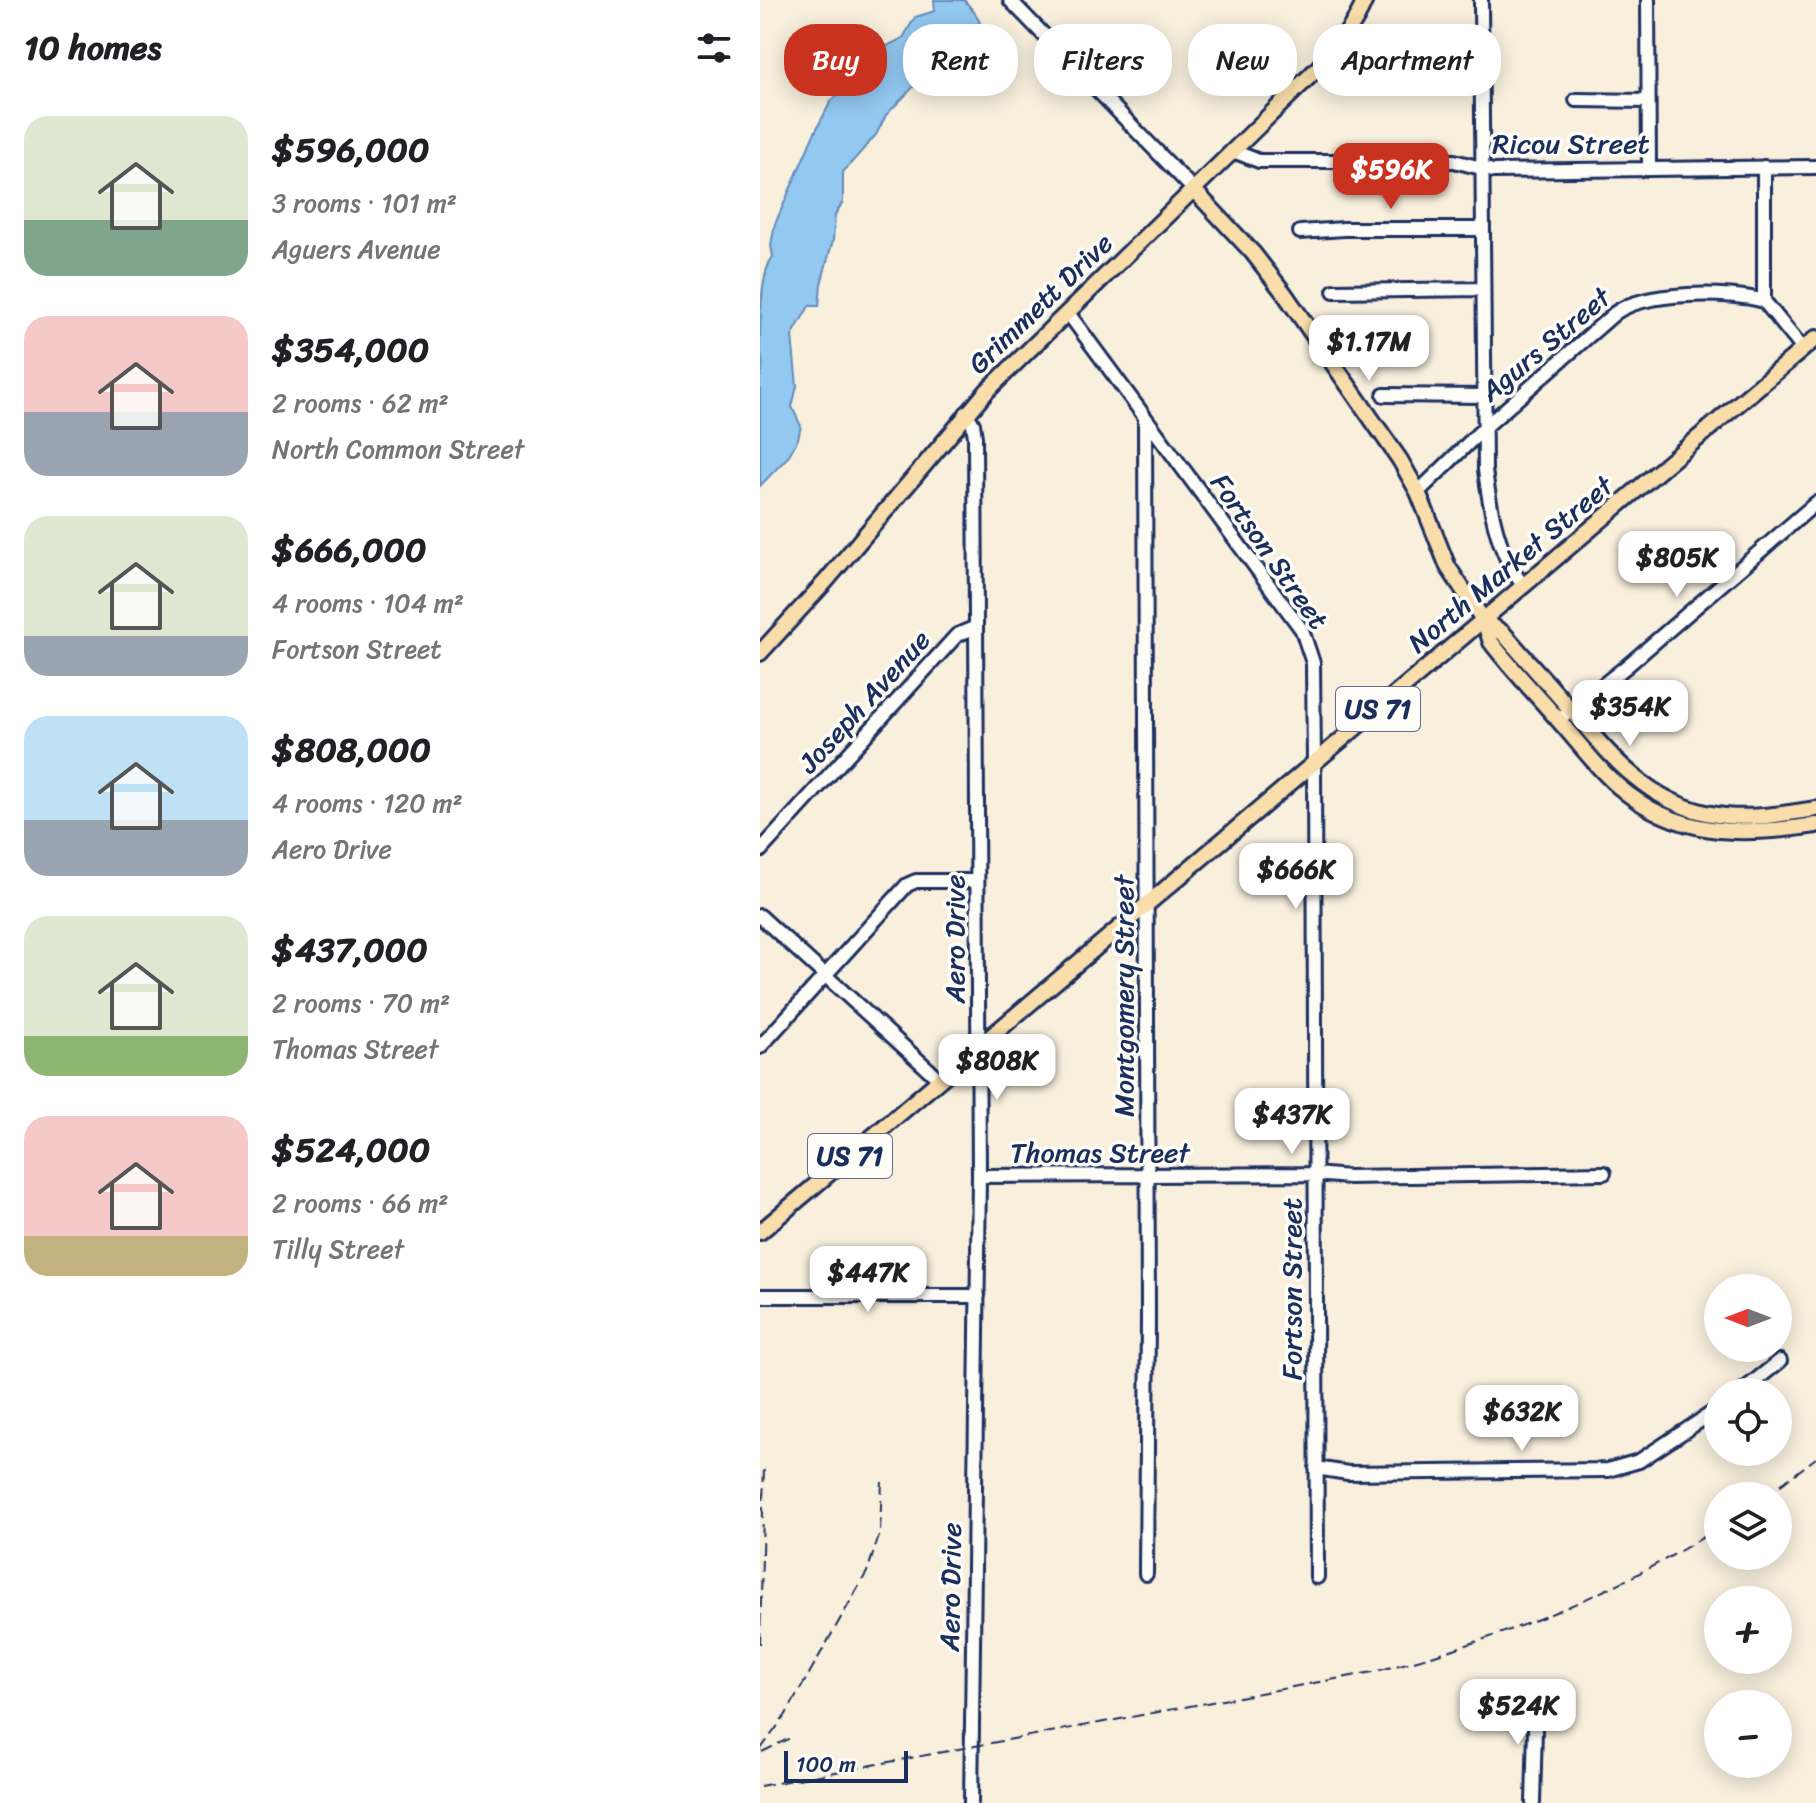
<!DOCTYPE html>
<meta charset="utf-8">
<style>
body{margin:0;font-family:Sriracha,sans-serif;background:#f6f6f6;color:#202124;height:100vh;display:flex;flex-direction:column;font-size:30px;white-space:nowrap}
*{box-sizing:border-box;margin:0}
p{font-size:26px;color:#757577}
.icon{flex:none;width:44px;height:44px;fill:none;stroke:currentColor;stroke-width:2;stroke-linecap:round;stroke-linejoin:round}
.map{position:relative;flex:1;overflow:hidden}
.drawer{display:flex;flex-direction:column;background:#fff;width:760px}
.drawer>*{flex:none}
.banner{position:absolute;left:24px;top:24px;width:760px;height:72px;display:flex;gap:16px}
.needle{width:52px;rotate:270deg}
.controls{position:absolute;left:944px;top:1274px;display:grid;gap:16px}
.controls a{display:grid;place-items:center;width:88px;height:88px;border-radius:50%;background:#fff;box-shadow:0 4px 20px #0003;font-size:40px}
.scale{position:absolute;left:24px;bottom:20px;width:124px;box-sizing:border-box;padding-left:8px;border:4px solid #1b2f5e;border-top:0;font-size:22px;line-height:28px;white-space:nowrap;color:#1b2f5e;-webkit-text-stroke:6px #fdfcf7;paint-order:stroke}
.price{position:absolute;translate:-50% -68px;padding:0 18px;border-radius:16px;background:#fff;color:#222;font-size:26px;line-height:52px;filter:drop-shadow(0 2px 4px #0008)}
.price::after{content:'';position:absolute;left:50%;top:48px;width:24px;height:18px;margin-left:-12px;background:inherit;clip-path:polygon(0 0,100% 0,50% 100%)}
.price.active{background:#c8321e;color:#fff}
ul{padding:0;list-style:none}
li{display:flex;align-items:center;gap:24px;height:200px;padding:0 24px}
li span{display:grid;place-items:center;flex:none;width:224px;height:160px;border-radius:24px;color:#555}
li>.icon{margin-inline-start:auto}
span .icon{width:96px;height:96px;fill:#fffc;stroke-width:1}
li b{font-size:34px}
h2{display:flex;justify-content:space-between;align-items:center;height:96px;padding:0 24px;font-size:34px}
.pill{padding:0 28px;border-radius:32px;background:#fff;box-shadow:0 4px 20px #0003;font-size:28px;line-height:72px}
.pill.active{background:#c8321e;color:#fff}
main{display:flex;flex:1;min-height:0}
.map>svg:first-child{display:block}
.water{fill:#93c8f1;stroke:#638bb6;stroke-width:2}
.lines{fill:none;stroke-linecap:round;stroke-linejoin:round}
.minor-casing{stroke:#1b2f5e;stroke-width:18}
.major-casing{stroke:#1b2f5e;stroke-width:20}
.minor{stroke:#fdfcf7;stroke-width:12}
.major{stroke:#f9ddab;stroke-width:14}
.rail{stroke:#1b2f5e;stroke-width:2;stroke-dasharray:12 6;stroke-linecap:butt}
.labels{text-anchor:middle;stroke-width:7;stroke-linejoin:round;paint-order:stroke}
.shield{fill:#fdfcf7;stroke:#5f6c8c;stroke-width:2}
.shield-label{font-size:26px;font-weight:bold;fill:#1b2f5e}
.street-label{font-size:28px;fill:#1b2f5e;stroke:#fdfcf7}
</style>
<main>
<section class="drawer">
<h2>10 homes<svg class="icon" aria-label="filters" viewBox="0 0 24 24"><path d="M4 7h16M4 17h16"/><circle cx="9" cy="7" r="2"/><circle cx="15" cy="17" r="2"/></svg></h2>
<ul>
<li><span style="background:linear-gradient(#dfe7d0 65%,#7fa58c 0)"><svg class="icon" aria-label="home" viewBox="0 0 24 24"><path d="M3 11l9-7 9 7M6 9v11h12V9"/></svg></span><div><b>$596,000</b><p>3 rooms · 101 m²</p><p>Aguers Avenue</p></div></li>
<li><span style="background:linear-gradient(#f6c9c9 60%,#9aa5b1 0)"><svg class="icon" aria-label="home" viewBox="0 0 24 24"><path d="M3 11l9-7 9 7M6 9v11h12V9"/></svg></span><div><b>$354,000</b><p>2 rooms · 62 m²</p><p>North Common Street</p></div></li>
<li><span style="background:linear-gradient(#dfe7d0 75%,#9aa5b1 0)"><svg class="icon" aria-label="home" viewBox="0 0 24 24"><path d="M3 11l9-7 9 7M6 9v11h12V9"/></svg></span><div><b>$666,000</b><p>4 rooms · 104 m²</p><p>Fortson Street</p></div></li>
<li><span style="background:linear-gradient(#bfe0f5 65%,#9aa5b1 0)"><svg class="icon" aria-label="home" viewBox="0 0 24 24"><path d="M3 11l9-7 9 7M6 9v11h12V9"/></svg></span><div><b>$808,000</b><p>4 rooms · 120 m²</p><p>Aero Drive</p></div></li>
<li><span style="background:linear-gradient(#dfe7d0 75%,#8fb573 0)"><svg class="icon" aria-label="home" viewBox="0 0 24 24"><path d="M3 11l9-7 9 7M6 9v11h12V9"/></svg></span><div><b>$437,000</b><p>2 rooms · 70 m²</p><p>Thomas Street</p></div></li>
<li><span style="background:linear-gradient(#f6c9c9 75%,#c2b280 0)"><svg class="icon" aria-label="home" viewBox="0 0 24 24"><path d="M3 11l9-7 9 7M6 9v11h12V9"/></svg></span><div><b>$524,000</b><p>2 rooms · 66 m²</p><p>Tilly Street</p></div></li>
</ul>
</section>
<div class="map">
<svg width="1056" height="1803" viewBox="0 0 1056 1803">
<rect width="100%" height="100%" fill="#f8efdd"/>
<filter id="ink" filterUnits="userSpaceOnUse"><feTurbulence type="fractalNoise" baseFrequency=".0125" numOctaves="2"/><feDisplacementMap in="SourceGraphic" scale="16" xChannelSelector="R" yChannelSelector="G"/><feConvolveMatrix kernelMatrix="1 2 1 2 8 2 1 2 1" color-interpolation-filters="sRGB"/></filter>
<g filter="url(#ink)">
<path class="water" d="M174,0H204C214,11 223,21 221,36C203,39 180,52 172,68L126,115L116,135L83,172V202L75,215L73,240L61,284L59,306H49L32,336L37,386L32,407L41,426L38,439L28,457L0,486V378C5,366 1,358 0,346C0,324 0,272 13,257L11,245L15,224L54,134L71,101L104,71L119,50L143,38L155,17L175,11Z"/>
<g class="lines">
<g class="minor-casing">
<path id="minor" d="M250,0L434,190
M721,0L725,470C730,509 738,556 764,586
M888,0L889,167
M816,100L888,101
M473,151L499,161H694L733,171L1056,167
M1004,167V301
M540,232L584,229H723
M574,291L723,289
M308,313L542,630L553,663L554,763L557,1577
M624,395L724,396
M206,413L213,424L215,437L219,1176L211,1803
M385,418L388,1317L386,1574
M658,492L724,428L855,313C885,291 969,291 1004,301L1043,349
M799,720L867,666L1056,503
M0,851L197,635L216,627
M0,916L180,1080
M0,1047L147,885L156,881H217
M219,1176L555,1174L589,1177L844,1173
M0,1296H218
M981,1392L1020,1361
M556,1468L588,1473L848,1470L879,1461L958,1409
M773,1803L776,1691"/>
</g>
<g class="major-casing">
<path id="major" d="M434,190L493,253L524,293L640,460L658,492L688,567L724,621L731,642C752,670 777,695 800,722C819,743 836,767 858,786C918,838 982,836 1056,825
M724,621L743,633C766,659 789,685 812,711C850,755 886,800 946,813C983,821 1019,815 1056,809
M0,653L66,581L227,391L558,68C577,47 594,27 605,0
M0,1232L1056,338"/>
</g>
<use href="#minor" class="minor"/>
<use href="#major" class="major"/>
<path class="rail" d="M1006,1496L1056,1458
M0,1644L4,1465
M0,1750L25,1716L107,1572L120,1533L122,1480
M2,1752L34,1736
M0,1786L613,1672C735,1641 851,1596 958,1528"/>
</g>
</g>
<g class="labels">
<g class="shield">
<rect x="576" y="687" width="84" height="44" rx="6"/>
<rect x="48" y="1134" width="84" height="44" rx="6"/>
</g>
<g class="shield-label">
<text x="618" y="718">US 71</text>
<text x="90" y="1165">US 71</text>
</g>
<g class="street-label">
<text x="811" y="153">Ricou Street</text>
<text transform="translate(280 303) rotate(-44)" y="10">Grimmett Drive</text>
<text transform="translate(785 344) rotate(-40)" y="10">Agurs Street</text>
<text transform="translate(510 551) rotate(55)" y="10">Fortson Street</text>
<text transform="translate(750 564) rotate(-40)" y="10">North Market Street</text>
<text transform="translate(104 701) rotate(-48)" y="10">Joseph Avenue</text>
<text transform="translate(194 939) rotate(-90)" y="10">Aero Drive</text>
<text transform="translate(363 996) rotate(-90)" y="10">Montgomery Street</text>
<text x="340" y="1162">Thomas Street</text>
<text transform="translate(531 1289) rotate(-90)" y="10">Fortson Street</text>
<text transform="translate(190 1587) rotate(-89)" y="10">Aero Drive</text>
</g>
</g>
</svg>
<div class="controls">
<a><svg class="needle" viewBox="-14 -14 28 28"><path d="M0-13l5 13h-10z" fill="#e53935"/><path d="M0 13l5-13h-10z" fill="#757577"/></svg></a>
<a><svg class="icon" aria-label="locate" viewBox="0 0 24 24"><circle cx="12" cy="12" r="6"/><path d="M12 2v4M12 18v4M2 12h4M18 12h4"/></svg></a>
<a><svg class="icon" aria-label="layers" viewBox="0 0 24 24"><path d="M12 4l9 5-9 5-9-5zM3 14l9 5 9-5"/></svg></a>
<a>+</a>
<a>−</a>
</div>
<div class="scale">100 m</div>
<b class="price active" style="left:631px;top:211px">$596K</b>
<b class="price" style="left:609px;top:383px">$1.17M</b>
<b class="price" style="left:917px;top:599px">$805K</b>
<b class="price" style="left:870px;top:748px">$354K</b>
<b class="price" style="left:536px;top:911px">$666K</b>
<b class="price" style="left:237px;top:1102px">$808K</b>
<b class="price" style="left:532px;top:1156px">$437K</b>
<b class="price" style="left:108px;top:1314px">$447K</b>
<b class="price" style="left:762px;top:1453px">$632K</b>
<b class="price" style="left:758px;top:1747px">$524K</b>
<div class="banner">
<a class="pill active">Buy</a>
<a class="pill">Rent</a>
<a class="pill">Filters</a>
<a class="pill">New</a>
<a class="pill">Apartment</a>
</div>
</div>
</main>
